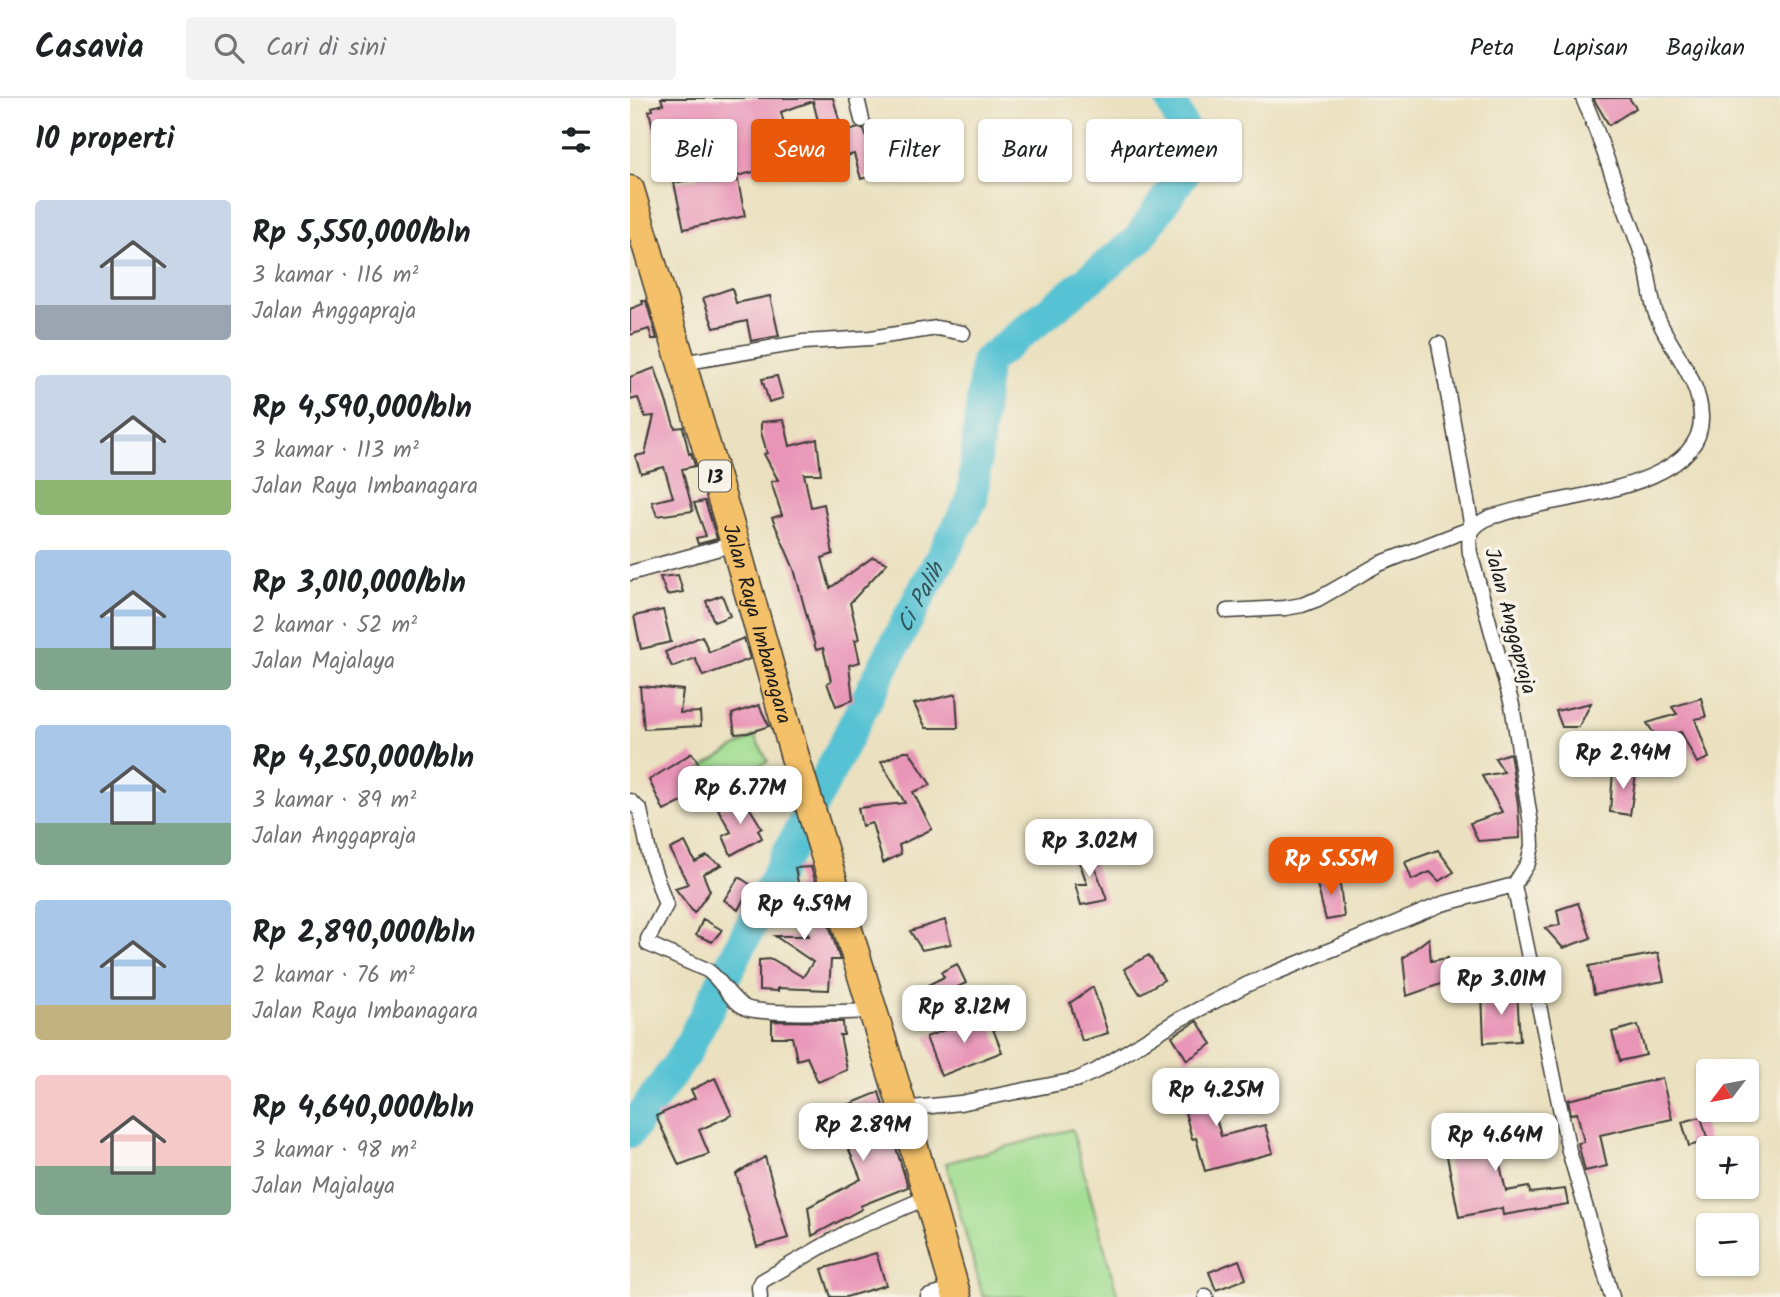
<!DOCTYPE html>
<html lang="id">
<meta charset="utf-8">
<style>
body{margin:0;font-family:Kalam,sans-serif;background:#f2f2f2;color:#202124;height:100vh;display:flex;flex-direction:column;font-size:26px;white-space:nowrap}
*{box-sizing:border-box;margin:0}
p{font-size:23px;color:#757577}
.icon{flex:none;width:38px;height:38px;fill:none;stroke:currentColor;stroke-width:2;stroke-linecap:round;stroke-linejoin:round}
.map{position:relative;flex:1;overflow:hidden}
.drawer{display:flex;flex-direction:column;background:#fff;width:630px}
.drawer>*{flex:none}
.top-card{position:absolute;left:21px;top:21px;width:665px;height:63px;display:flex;gap:14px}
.needle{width:46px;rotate:238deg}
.tools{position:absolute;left:1066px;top:961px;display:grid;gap:14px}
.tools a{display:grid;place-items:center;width:63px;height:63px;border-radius:7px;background:#fff;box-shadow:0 2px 5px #0004;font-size:35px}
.price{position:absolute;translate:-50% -60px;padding:0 16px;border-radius:14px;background:#fff;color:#222;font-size:23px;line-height:46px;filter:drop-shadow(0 2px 4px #0008)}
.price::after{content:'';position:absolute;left:50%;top:42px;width:21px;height:16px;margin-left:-10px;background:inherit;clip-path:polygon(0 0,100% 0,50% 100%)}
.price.current{background:#ea580c;color:#fff}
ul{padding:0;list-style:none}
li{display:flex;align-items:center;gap:21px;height:175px;padding:0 35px}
li span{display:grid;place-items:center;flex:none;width:196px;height:140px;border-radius:7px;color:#555}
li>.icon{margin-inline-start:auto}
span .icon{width:84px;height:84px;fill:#fffc;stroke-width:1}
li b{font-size:30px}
h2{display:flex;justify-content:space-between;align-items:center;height:84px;padding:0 35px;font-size:30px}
.tag{padding:0 24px;border-radius:7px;background:#fff;box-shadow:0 2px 5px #0004;font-size:24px;line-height:63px}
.tag.current{background:#ea580c;color:#fff}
header{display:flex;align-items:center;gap:42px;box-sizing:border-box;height:98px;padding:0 35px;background:#fff;border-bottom:2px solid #e0e0e0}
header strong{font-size:33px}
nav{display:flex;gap:38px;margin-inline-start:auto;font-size:24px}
.search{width:490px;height:63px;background:#f2f2f2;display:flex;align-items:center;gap:18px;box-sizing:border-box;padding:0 24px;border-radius:7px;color:#757577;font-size:26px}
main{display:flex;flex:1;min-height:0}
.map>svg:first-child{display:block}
.green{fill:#a1dd91;stroke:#5e7c56;stroke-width:2}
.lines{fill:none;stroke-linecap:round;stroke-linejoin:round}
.river{stroke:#57c2d3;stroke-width:32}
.building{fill:#e995b7}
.street-casing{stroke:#3b3a35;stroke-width:17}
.highway-casing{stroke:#3b3a35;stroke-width:31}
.street{stroke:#fff;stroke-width:14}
.highway{stroke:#f4c16a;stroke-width:28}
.labels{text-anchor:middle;stroke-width:7;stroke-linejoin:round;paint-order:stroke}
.shield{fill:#f7f3e8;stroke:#5e5c59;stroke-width:2}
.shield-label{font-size:19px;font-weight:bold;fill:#1c1c1c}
.street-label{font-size:21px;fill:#1c1c1c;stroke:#f7f3e8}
.water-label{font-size:23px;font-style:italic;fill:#31565c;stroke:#f7f3e8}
</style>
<header>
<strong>Casavia</strong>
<div class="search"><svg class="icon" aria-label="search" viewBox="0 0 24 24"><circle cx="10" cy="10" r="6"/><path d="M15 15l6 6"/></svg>Cari di sini</div>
<nav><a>Peta</a><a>Lapisan</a><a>Bagikan</a></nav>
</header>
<main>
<section class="drawer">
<h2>10 properti<svg class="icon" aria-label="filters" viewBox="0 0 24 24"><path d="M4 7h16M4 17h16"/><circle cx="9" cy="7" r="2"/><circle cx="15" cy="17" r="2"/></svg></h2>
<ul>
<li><span style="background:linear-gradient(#c9d6e8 75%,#9aa5b1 0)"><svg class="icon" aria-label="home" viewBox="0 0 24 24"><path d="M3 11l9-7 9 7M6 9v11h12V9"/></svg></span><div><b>Rp 5,550,000/bln</b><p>3 kamar · 116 m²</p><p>Jalan Anggapraja</p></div></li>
<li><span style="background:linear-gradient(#c9d6e8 75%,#8fb573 0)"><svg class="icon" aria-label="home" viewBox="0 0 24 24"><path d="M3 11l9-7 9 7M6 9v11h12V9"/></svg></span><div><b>Rp 4,590,000/bln</b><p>3 kamar · 113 m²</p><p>Jalan Raya Imbanagara</p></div></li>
<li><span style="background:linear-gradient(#a9c7e8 70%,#7fa58c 0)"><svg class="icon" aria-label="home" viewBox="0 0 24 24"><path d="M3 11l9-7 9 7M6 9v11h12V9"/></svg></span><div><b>Rp 3,010,000/bln</b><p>2 kamar · 52 m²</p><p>Jalan Majalaya</p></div></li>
<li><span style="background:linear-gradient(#a9c7e8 70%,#7fa58c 0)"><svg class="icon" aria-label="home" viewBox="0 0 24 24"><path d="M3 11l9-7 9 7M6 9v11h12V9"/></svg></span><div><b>Rp 4,250,000/bln</b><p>3 kamar · 89 m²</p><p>Jalan Anggapraja</p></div></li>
<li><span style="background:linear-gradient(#a9c7e8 75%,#c2b280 0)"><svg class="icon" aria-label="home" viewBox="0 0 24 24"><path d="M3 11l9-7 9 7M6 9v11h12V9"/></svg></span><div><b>Rp 2,890,000/bln</b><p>2 kamar · 76 m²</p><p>Jalan Raya Imbanagara</p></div></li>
<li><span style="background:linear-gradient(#f6c9c9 65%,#7fa58c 0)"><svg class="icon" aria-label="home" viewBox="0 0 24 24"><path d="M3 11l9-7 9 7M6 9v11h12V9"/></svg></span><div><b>Rp 4,640,000/bln</b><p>3 kamar · 98 m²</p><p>Jalan Majalaya</p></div></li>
</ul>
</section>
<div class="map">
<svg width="1150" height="1199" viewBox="0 0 1150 1199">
<rect width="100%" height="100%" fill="#f7f3e8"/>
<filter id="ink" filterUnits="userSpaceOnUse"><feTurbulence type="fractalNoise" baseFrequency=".0143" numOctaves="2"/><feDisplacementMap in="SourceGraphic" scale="14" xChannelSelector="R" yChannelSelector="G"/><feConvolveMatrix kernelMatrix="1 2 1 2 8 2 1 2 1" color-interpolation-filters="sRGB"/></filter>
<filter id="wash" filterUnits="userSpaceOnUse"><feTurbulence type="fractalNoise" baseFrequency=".00686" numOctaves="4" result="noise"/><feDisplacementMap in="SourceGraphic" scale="28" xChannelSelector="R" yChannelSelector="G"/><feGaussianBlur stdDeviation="1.57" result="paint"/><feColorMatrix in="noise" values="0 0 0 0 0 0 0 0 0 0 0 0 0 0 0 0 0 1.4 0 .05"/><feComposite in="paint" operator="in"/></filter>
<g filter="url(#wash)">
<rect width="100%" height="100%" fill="#ebe1c0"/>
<path class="green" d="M124,638L138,663L85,691L72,669Z
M442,1031L488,1199H353L316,1065Z"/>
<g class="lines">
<path class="river" id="s1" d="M0,1034L55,956L282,513L342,402L356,264L508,142L565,58L540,0"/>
</g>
<g id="blocks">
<path class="building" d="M31,0H203L213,35L228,30L234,31L247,76L231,81L224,56L198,63L183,3L151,14L164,64L107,78L115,118L54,131L44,85L68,80L59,48L29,55L19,13L23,12L22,9L33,6Z
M963,0H999L1006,10L979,27Z
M102,190L106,205L140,198L149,238L121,243L117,223L84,230L73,200Z
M12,203H16L27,241H22L19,231L0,237V211L13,206Z
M25,270L45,330L53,329L59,356L61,355L65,368L52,371L63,413L27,418L22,404L43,399L34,369L11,375L5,358L15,356L24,318L15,319L8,300L0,302V279Z
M147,278L153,300L139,304L132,281Z
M154,322L160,348L187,341L191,376H174L181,409L194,406L203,456L192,460L200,490L243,459L257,465L220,505L229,541L225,542L230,564L219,567L223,602L206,608L197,585L201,583L193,550L186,552L164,471L142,420L152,417L141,384L148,382L134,356L137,355L131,334V324Z
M75,403L87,441L68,446L66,440L76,438L64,405Z
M48,477L53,494L37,497L30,479Z
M92,497L100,518L84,524L76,503Z
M33,512L41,544L11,551L4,518Z
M72,538L79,554L114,540L120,561L73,578L65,560L42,569L35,554Z
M10,588L53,592L50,615L70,614L71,628L14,631Z
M326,596L328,630H296L284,606Z
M1071,600L1076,619L1065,621L1079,660L1067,665L1051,634L1027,640L1017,625L1047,616L1042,609Z
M961,605L949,629H932L926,613Z
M129,607L139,628L118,635L105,636L102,616Z
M274,653H279L301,687L283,694L302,731L269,747L271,756L253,765L242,725L232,728L228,710L275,705L251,664Z
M62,655L85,692L69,701L66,697L34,713L19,682Z
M880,655L888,706L890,740L848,743L840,725L872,714L852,678L874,674L865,660Z
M1007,669L1000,717L980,714L983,673Z
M114,701L132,730L128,732L132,740L101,757L93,738L101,734L88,711Z
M55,744L65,764L77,758L92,767L73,776L80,793L64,815L45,790L58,786L40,751Z
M444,748L458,750L477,802L451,807L445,786H457Z
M808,752L824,774L809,783L800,774L782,782L775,764Z
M181,769L210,862H201L199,892L148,890V893L129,892V862L142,861L173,879L183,864L145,838H179L157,790L169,789L165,770Z
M709,778L714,819L696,822L686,782Z
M109,779L121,787L108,812L94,802Z
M948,805L961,840L933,850L915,830L930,827L927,812Z
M73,821L92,832L82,844L66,837Z
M315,822L321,846L292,852L280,833Z
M799,840L801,863L818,860L819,883L777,898L773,860Z
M1028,855L1034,883L964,896L959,868Z
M519,857L534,882L510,896L494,871Z
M327,866L336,885L293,906L286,893L314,879L311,874Z
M463,889L478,935L452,943L440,905Z
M887,893L890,943L854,945L852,895Z
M357,916L372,954L311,978L296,939Z
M142,923L213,924L214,937H210L217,972L188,984L177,959L167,962L162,939H142Z
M567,923L582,946L557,962L542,938Z
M1008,927L1016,957L990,963L982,934Z
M568,972L577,1006L582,1005L591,1038L635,1027L643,1055L575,1073L566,1040L562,1041L553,1006L548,1008L540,979Z
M85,980L102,1017L69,1032L79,1056L49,1067L26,1018L65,1000L61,992Z
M1032,980L1042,1021L970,1037L977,1068L955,1073L948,1045L954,1044L947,1015L941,1016L938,1002Z
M249,994L278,1089L230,1108L232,1111L182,1138L178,1109L231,1081L203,1013Z
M1071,1019L1078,1043L1059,1048L1052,1024Z
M905,1024L911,1049L868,1058L876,1093L899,1089L900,1095L935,1091L938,1106L873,1117L872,1110L829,1119L816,1053L834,1049L832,1038Z
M135,1059L158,1140L127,1149L106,1076Z
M246,1155L256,1187L216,1199H201L192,1171Z
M609,1162L616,1181L586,1192L579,1174Z"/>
</g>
</g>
<g filter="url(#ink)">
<use href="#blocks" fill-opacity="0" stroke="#3b3a35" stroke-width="2"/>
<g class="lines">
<g class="street-casing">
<path id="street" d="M227,0L232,22
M52,265L174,244L241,240L307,230L333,235
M0,475L104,446
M597,513L655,510L672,507L688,501L749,466L842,430L809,246
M0,703L10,712L21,764L36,807L18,841V846L77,872C92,882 99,902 116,910C132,917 221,914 243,913
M884,787L939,1053L982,1199
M273,1011L330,1005L446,982L466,973L548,922L618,886L812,806L884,787L898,765L902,748L901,726L882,607L840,455C837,435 842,428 860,419C877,415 894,409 912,406C958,396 1074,383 1071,318C1070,280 1039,250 1026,216C1020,200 1020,181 1015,165C1007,141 998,118 989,95C977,63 967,31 953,0
M576,1198V1199
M130,1199L129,1189L132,1183L217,1134L298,1099
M298,1199L325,1191"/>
</g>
<g class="highway-casing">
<g id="highway">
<path id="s2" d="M0,92L101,431L167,666L273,1011L327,1199"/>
</g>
</g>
<use href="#street" class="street"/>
<use href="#highway" class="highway"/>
</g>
</g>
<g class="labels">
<rect class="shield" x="69" y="362.5" width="32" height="31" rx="5"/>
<g class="shield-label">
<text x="85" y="385">13</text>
</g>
<g class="street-label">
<text transform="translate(881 523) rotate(75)" y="7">Jalan Anggapraja</text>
<text dy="7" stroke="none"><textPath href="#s2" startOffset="452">Jalan Raya Imbanagara</textPath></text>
</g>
<g class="water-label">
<text dy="8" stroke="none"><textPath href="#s1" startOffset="609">Ci Palih</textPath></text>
</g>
</g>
</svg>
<div class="tools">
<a><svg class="needle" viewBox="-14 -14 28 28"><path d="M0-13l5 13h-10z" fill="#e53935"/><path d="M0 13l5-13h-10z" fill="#757577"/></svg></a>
<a>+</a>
<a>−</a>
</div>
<b class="price" style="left:993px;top:693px">Rp 2.94M</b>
<b class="price" style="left:110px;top:728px">Rp 6.77M</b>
<b class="price" style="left:459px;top:781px">Rp 3.02M</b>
<b class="price current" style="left:701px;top:799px">Rp 5.55M</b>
<b class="price" style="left:174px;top:844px">Rp 4.59M</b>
<b class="price" style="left:871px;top:919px">Rp 3.01M</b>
<b class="price" style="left:334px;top:947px">Rp 8.12M</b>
<b class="price" style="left:586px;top:1030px">Rp 4.25M</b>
<b class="price" style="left:233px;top:1065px">Rp 2.89M</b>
<b class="price" style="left:865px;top:1075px">Rp 4.64M</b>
<div class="top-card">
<a class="tag">Beli</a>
<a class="tag current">Sewa</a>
<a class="tag">Filter</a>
<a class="tag">Baru</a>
<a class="tag">Apartemen</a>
</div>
</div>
</main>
